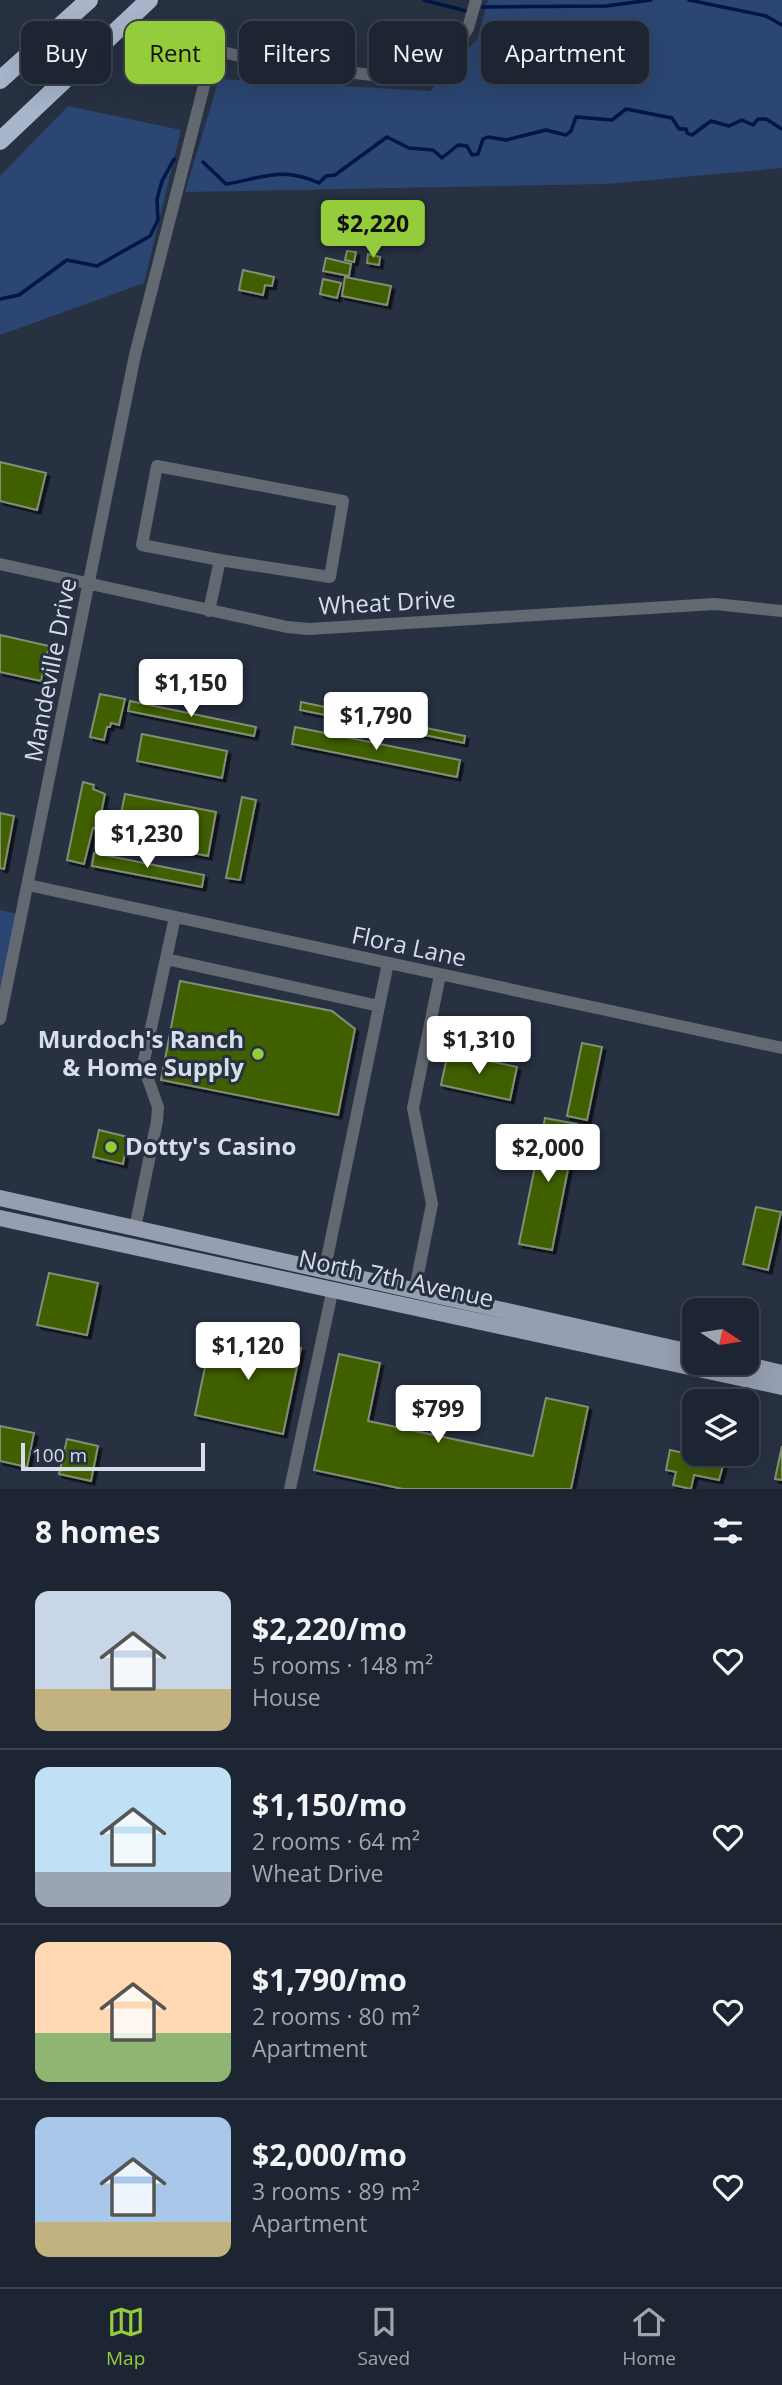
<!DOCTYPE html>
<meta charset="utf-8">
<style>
body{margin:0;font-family:"Open Sans",sans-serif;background:#2a313e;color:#f1f3f6;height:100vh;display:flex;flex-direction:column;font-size:26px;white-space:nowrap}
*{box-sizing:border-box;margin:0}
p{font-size:23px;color:#a0a5ac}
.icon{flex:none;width:38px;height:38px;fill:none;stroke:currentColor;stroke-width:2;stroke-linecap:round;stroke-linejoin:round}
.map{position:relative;height:1489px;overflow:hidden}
.panel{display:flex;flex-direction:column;background:#1d2532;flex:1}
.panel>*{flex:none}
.guide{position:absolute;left:21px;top:21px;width:740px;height:63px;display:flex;gap:14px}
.needle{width:46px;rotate:102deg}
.buttons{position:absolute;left:682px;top:1298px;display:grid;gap:14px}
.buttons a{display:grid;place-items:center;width:77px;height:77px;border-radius:14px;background:#1d2532;box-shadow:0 7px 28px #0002,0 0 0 2px #3b424d;font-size:35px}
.scale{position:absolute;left:21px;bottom:18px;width:184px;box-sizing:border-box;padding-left:7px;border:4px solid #d8dee9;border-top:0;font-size:19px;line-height:24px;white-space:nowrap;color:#d8dee9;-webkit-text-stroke:5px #273142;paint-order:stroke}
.price{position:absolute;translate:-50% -60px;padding:0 16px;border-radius:7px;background:#fff;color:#222;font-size:23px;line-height:46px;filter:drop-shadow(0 2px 4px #0008)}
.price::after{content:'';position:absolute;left:50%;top:42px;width:21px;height:16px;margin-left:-10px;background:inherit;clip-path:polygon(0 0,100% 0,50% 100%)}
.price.current{background:#95cc3b;color:#111}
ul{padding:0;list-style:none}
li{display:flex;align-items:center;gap:21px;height:175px;padding:0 35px}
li+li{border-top:2px solid #3b424d}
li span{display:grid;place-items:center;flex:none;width:196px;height:140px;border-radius:14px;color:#555}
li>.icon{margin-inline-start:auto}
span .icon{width:84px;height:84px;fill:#fffc;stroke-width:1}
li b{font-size:30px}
h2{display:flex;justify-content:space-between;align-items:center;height:84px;padding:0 35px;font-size:30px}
.tag{padding:0 24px;border-radius:14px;background:#1d2532;box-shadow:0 7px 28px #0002,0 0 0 2px #3b424d;font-size:24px;line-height:63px}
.tag.current{background:#95cc3b;color:#111}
.tab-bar{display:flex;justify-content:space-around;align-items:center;height:98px;border-top:2px solid #3b424d;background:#1d2532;font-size:19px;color:#a0a5ac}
.tab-bar a{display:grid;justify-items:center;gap:4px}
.tab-bar .current{color:#95cc3b}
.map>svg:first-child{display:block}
.green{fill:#2b4672}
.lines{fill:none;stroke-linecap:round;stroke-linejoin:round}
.stream{stroke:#001646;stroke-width:3.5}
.building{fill:#406000;stroke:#838d78;stroke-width:2;filter:url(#shadow)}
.minor{stroke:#636971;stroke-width:12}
.major{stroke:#959fb1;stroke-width:16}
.highway{stroke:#a8b5ca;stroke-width:18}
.poi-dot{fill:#95cc3b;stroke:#273142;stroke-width:2.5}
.labels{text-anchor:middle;stroke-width:6;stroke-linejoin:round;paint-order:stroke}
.street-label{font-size:24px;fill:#d8dee9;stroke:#273142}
.poi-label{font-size:24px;font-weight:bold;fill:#d8dee9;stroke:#273142;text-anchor:end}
</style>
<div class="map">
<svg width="782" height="1489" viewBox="0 0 782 1489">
<defs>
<filter id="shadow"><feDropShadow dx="3.5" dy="3.5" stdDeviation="0" flood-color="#0009"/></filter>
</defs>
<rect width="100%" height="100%" fill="#273142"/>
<path class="green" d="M488,0H782V168L606,184L185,192L219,79L430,91L478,38Z
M68,106L181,130L144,283L0,335V176Z
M0,910L22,915L0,1020Z"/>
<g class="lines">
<path class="stream" d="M424,0L466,11
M689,0L766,16L782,25
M483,7L606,6L651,0
M203,162L226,184C264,178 281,166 319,183L326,176L335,175L387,137L409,148L433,150L442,158L458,145L467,146L472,155L478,154L483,139L488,137L506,140L546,130L566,135L571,131L576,117L612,120L626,109L672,118L679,129H686L687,133L692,135L711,121L729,126L742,120L753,125L758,119H766L782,129
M0,299L19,295L67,260L97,266L150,236L158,220L157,199L162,181L174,159"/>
</g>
<path class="building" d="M374,209L406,216L403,232L395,230L393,240L368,234Z
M347,251L356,252L354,262L345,260Z
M368,254L380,257L379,265L367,263Z
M326,258L351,264L349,276L323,271Z
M243,270L274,277L272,286L265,285L263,295L239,290Z
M345,277L391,286L387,305L342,296Z
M323,279L341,283L337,298L320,294Z
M0,462L46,473L37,510L0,501Z
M0,635L49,646L41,681L0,672Z
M100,694L125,699L119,725L111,723L110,727H107L104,740L90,737Z
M130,701L256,727L254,736L128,711Z
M301,702L465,736L464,743L300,710Z
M295,727L460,760L457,777L292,744Z
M142,734L227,751L222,778L137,761Z
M83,782L94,785L93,789L105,794L98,829L93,828L84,864L67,860Z
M125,794L216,812L208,856L116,838Z
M242,797L256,800L240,880L226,878Z
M0,813L14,816L4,869L0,868Z
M94,853L204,875L202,887L92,866Z
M180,981L332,1011L355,1029L338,1115L161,1080Z
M582,1043L602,1047L587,1120L567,1116Z
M448,1052L517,1067L510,1100L441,1085Z
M545,1118L577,1124L552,1250L519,1244Z
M99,1130L128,1137L123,1164L93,1157Z
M756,1207L781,1212L768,1270L743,1264Z
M49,1273L98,1283L87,1335L37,1325Z
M213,1329L301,1348L283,1434L195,1415Z
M339,1354L380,1363L368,1421L533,1456L546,1398L588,1407L571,1489H403L314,1470Z
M0,1426L34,1433L27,1467L0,1461Z
M67,1439L98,1446L91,1481L59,1474Z
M782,1446V1480L775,1479Z
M670,1450L724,1462L719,1480L694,1475L691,1489L673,1485L676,1472L666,1470Z"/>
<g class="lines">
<path class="minor" d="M0,564L287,627L309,629L715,604L782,611
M209,611L220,560L142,545L157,466L343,501L330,577L220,560
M28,885L782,1048
M166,959L379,1006
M0,1019L135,355L208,70L215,56L223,52L267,63L399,78L425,73L449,58L468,28L476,0
M135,1228L157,1121L158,1107L143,1065L175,917
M325,1268L388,963
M415,1289L432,1204L413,1108L440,975
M290,1489L333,1288"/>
<path class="major" d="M0,1198L695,1353
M0,1218L782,1387
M740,1363L782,1373"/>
<path class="highway" d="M0,80L89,0
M0,141L149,0"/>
</g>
<g class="poi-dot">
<circle cx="258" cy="1054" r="7"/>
<circle cx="111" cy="1147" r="7"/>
</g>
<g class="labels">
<g class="street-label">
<text transform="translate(387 603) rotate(-3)" y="8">Wheat Drive</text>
<text transform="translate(51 670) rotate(-79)" y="8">Mandeville Drive</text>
<text transform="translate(409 947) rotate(12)" y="8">Flora Lane</text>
<text transform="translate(396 1279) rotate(12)" y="8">North 7th Avenue</text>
</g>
<g class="poi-label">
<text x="244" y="1048">Murdoch's Ranch<tspan x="244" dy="28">&amp; Home Supply</tspan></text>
<text x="125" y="1155" text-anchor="start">Dotty's Casino</text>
</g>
</g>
</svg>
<div class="buttons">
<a><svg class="needle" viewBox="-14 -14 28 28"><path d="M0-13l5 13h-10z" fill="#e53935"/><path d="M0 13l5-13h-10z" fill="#a0a5ac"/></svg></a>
<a><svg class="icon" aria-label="layers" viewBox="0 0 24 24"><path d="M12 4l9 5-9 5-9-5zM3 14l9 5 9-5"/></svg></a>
</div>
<div class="scale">100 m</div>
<b class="price current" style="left:373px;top:260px">$2,220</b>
<b class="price" style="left:191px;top:719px">$1,150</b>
<b class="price" style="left:376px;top:752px">$1,790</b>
<b class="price" style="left:147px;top:870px">$1,230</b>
<b class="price" style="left:479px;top:1076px">$1,310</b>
<b class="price" style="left:548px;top:1184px">$2,000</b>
<b class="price" style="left:248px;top:1382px">$1,120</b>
<b class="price" style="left:438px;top:1445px">$799</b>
<div class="guide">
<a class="tag">Buy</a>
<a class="tag current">Rent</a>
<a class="tag">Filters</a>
<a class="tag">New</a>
<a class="tag">Apartment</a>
</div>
</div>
<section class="panel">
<h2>8 homes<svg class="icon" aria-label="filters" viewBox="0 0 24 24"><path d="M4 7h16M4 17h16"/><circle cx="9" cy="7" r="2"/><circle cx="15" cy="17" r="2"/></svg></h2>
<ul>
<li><span style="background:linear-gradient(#c9d6e8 70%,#c2b280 0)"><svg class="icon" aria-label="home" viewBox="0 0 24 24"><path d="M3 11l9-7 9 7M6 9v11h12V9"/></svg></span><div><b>$2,220/mo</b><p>5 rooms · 148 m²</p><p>House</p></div><svg class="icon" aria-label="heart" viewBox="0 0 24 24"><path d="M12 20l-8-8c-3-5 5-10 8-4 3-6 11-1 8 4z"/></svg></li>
<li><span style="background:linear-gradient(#bfe0f5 75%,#9aa5b1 0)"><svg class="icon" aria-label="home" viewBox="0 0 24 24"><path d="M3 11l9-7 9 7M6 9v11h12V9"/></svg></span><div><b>$1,150/mo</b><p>2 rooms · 64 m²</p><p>Wheat Drive</p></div><svg class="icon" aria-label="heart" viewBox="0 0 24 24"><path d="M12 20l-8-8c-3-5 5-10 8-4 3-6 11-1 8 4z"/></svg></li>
<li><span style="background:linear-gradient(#ffd9b3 65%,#8fb573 0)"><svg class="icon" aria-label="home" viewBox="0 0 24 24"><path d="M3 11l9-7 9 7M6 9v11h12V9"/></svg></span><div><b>$1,790/mo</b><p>2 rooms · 80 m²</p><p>Apartment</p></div><svg class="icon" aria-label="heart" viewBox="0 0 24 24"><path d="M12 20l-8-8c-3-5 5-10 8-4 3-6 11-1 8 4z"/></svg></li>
<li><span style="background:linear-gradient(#a9c7e8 75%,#c2b280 0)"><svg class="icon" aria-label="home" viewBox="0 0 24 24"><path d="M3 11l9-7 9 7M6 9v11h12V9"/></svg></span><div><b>$2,000/mo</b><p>3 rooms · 89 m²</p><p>Apartment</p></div><svg class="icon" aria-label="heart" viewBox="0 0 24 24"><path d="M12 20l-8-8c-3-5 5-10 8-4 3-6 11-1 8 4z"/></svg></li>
</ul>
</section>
<nav class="tab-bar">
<a class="current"><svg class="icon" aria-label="map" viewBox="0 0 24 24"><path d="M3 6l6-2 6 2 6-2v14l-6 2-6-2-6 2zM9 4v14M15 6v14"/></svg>Map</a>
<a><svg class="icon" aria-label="saved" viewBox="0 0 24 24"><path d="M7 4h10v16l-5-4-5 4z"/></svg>Saved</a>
<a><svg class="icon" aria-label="home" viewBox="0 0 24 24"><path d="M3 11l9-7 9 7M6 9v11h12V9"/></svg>Home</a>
</nav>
